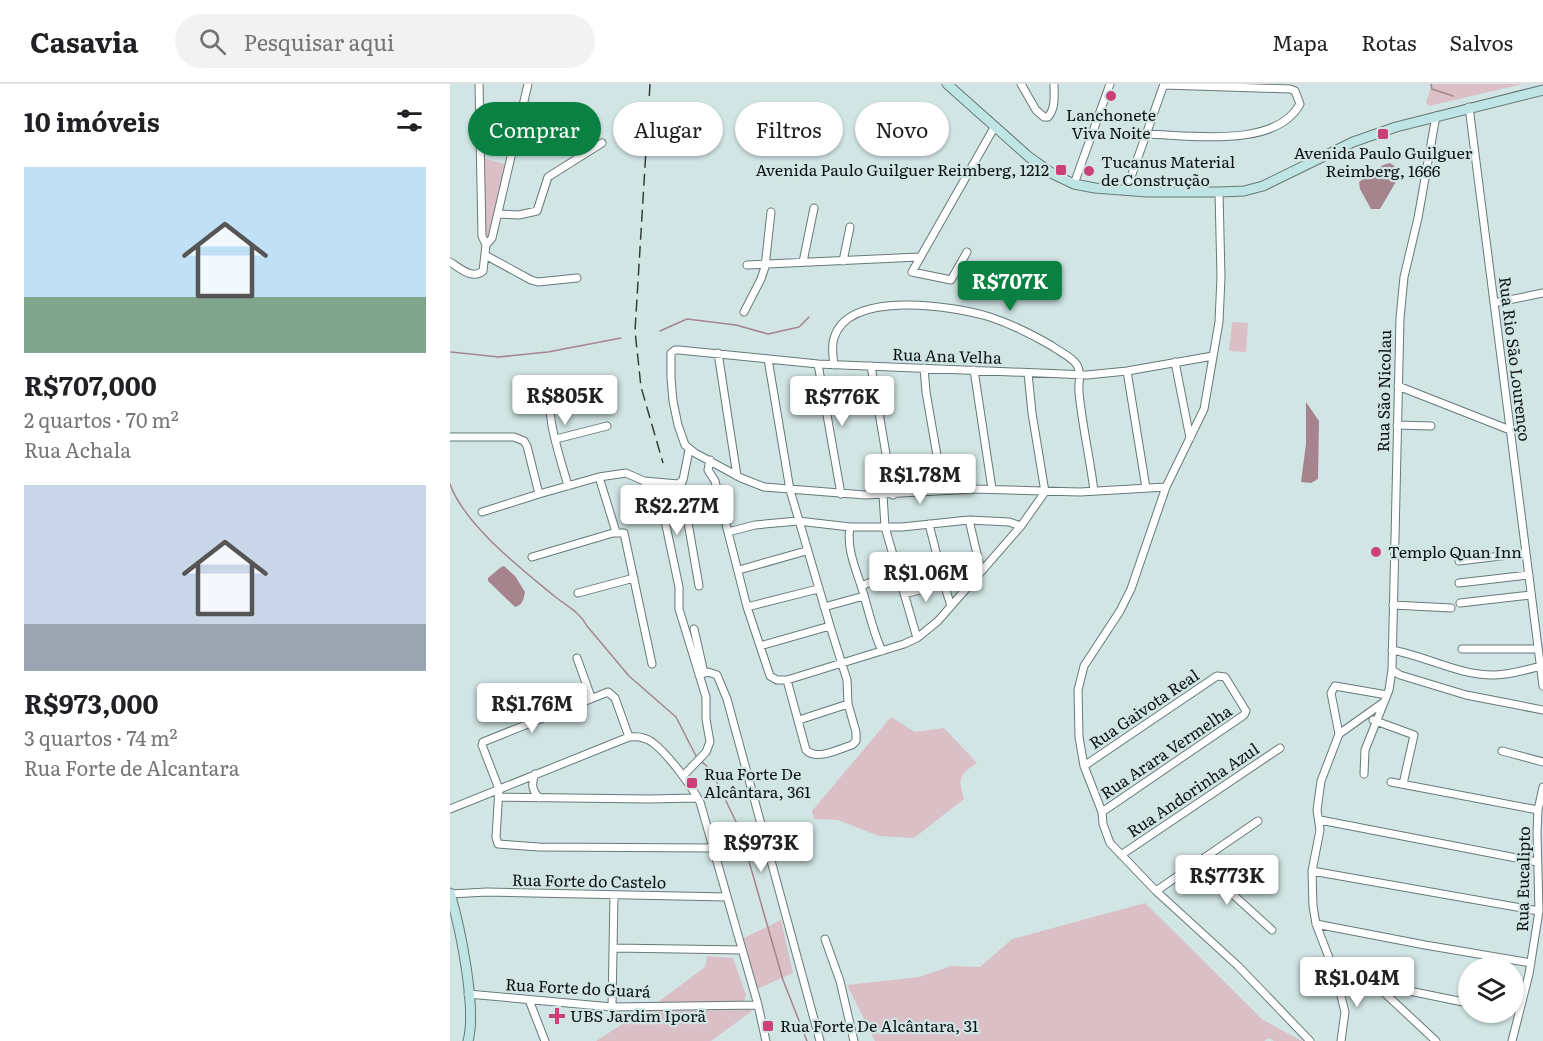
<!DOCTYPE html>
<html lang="pt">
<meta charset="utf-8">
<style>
body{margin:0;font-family:Literata,serif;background:#f2f2f2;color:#202124;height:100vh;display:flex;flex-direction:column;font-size:22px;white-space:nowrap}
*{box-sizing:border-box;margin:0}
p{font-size:20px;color:#757577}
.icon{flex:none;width:33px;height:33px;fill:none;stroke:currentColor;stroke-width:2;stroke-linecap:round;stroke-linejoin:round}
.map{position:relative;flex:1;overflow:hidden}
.side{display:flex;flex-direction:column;background:#fff;width:450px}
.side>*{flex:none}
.guide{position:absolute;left:18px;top:18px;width:570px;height:54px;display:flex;gap:12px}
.tools{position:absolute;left:1008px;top:873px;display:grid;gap:12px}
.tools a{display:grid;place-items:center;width:66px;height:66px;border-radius:50%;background:#fff;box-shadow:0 2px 4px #0004;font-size:30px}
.price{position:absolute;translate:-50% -51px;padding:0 14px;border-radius:6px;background:#fff;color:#222;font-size:20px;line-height:39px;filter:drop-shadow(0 2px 3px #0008)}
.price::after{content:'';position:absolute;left:50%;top:36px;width:18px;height:14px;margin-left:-9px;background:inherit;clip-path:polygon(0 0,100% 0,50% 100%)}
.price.selected{background:#0b8043;color:#fff}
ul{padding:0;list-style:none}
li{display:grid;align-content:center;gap:12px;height:318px;padding:0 24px}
li span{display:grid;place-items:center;height:186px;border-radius:0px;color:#555}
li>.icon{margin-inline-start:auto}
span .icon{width:108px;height:108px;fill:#fffc;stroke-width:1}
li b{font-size:26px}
h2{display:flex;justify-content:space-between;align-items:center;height:72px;padding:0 24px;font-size:26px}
.tag{padding:0 21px;border-radius:27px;background:#fff;box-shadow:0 2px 4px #0004;font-size:21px;line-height:54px}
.tag.selected{background:#0b8043;color:#fff}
header{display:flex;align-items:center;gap:36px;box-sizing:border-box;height:84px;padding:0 30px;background:#fff;border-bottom:2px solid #e0e0e0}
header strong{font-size:28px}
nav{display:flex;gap:33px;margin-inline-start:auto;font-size:21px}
.search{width:420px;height:54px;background:#f2f2f2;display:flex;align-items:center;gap:15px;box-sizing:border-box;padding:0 21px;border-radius:33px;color:#757577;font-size:22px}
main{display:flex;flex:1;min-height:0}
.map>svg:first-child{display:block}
.green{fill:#dbbfc6}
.water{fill:#a6848d}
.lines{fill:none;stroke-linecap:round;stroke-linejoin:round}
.stream{stroke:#a6848d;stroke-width:1.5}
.street-casing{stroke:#677978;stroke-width:9}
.secondary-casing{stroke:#677978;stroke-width:11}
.street{stroke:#fff;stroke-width:7}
.secondary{stroke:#bee5e4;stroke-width:9}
.rail{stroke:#353e3e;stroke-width:1.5;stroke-dasharray:12 6;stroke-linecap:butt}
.poi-dot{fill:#cb4076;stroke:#d1e5e4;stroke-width:2}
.labels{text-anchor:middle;stroke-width:4.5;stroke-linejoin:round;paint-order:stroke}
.poi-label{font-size:16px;fill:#0c1313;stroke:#d1e5e4;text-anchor:start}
.street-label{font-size:16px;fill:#0c1313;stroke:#d1e5e4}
</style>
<header>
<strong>Casavia</strong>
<div class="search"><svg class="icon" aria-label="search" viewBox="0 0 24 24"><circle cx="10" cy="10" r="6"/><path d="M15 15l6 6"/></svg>Pesquisar aqui</div>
<nav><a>Mapa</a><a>Rotas</a><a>Salvos</a></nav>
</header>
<main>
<section class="side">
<h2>10 imóveis<svg class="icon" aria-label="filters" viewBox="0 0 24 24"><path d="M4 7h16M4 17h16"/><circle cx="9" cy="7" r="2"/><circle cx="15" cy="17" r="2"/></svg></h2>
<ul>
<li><span style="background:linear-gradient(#bfe0f5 70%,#7fa58c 0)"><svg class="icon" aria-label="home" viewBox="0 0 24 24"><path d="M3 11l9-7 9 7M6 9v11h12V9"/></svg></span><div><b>R$707,000</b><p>2 quartos · 70 m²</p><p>Rua Achala</p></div></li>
<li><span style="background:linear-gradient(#c9d6e8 75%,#9aa5b1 0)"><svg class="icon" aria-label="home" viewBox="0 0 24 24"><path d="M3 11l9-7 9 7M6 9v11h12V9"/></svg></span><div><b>R$973,000</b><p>3 quartos · 74 m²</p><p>Rua Forte de Alcantara</p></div></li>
</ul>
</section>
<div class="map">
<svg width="1093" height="957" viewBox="0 0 1093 957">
<rect width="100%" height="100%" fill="#d1e5e4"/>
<path class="green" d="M982,0H1073L979,22L976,18Z
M33,74L55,80L39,152L36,154H35Z
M782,238L798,239L796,268L779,267Z
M441,633L465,648L494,644L527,679C509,691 508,694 514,715L464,754L429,752L388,736L364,735L362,727Z
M695,819L813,936L852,957H824L819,954L814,957H425L397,901L469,893L501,882L530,883L562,855Z
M331,836L343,889L307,905L292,855Z
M257,872L283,874L296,911L294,917L291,918H208L255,883Z
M300,926L302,927L261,957H146L174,939L192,937V927Z"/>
<path class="water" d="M940,79L950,86L947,96L930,125H921L910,105L909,98L933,81Z
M856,318L869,337L868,395L861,399L851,398L856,360Z
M54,482L65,492L75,508C74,514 73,521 65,523L38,497V494L51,483Z"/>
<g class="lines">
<path class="stream" d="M981,0L982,5L1003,12
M210,247L237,235L286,241L318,250L349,243L359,233
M1,268L49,273L98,268L171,254
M0,400C14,440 70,484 103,511C115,521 130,528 137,542L179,592L226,633L247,674
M251,677L261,686L290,746L333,896L357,957"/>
<g class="street-casing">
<path id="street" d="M29,0L32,152L36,161
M571,0L586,26L594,33H598C606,24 604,11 604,0
M1019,23L1093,602
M697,50C740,51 826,65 850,20L845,7L840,5L714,1
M624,100L660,0
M676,107L714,0
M769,108L771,193L769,238L754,325L716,403L681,505L670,527L634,582L628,606L629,653L634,682L652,728L653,740L660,759L706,807L788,882L860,957
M48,130L69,131L87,127L98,93L152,59
M517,168L501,196L462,188L545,42
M35,171L81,196L88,198L127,194
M393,177L400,143
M0,178C10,184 22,196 33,187L36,161L42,154L78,0
M353,178L364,124
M297,181L469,173
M1044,219L1093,209
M294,228L311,195L315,183L321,128
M268,269L287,392
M318,275L340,406L380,542
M725,278L740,354
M368,280L391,410
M384,281C383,272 381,263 384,254C399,205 504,222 540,233C561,240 583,251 602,262C610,268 622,273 627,281C632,290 628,298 629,308C632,341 640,374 644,407
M421,282L443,411
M474,284L476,308L493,406
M524,286L542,405
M677,287L696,404
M948,302L1060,346
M947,341L981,342
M0,353H64L74,357L77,362L89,410L149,393L176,389L194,397L228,400L233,396L239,366
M106,355L157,342
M260,376L258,386L265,397L297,523L310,562L380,542L397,596L398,620L406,648V657L402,661C389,665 367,677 356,666L337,596
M149,393L166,448
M194,397L205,425L214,432
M231,398L249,502
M211,399L216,423L214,432L229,503V525L256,613V635L260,658L256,668L233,692
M118,402C113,382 90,319 105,306L139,296
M716,403L630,408L523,405L415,411L314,403L291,394L245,369L235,361L228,341L223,317L221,294V269L225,266H229L368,280L637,291L677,287L763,272
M433,411L435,443L467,554
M32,428L89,410
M519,436L531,487
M479,440L494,500
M571,442L595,408L582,329L578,289
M400,443C396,466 407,487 413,508C419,528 423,548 432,567
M278,448L305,441L348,437L400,443H452L519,436L559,438L571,442L488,537L467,554L454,560L337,596H327L320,592L310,562
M82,473L163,449H174L202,580
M1009,477L1076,469
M289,486L356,467
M1009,499L1079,491
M411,502L447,488
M128,509L184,494
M454,510L494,500L501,522
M1010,519L1081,511
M943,521L1001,524
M297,523L368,505
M374,523L414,512
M244,545L254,589
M1012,565H1088
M942,566C976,572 1010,592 1045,591C1060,591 1076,586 1091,582
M127,574L141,613
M942,586L950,591L1016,611L1093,626
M249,591L258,588L267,591L277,615L370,957
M934,618L889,650L871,697L867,726L870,746L862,787L863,822L866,840L886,892L1018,919
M349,636L398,620
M923,636L964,651L953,700
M889,650L881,609L885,602L937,611
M179,653L165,614L158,608L33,658L32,661L49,705L46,753L48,760L89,763L263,764
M1052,667L1093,678
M634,682L767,592L775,593L796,627L794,631L652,728
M85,690C81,700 82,706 89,714
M914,690L915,666L939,606L942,586L950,234L954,193L968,134L986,32
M941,698L1088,726
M48,713L199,715L247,714
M0,725L179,653C187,652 195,653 202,658C218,670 240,700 250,718L308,921L316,957
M870,736L1087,778
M671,771L830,664
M745,780L778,806L822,846
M862,787L1089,827
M706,807L808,737
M0,810L37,808L277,813
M866,840L975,861L1081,879
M375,855L390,897L404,957
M164,864L292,866
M886,892L895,928L891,957
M927,902L986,957
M18,910L162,923L308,921
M79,916L95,957
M162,923L164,811
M1062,957L1079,890L1089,827L1087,748L1088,726L1093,703"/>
</g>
<g class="secondary-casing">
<path id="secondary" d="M497,0L579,73L603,90L624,100L645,104L697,108H769L794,107L813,102L903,58L946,43L1093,6
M0,809C10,843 27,924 18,957"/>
</g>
<use href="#street" class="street"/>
<use href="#secondary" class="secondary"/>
<path class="rail" d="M200,0L185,247L191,303L213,379"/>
</g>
<g class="poi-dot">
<circle cx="661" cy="12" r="6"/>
<rect x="927" y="44" width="12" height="12" rx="3"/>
<rect x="605" y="80" width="12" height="12" rx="3"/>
<circle cx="639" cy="87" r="6"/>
<circle cx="926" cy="468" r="6"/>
<rect x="236" y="693" width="12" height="12" rx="3"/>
<path d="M104 923h6v6h6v6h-6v6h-6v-6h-6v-6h6z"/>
<rect x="312" y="936" width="12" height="12" rx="3"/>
</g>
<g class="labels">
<g class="poi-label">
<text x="661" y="37" text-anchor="middle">Lanchonete<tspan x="661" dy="18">Viva Noite</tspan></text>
<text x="933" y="75" text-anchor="middle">Avenida Paulo Guilguer<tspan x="933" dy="18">Reimberg, 1666</tspan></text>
<text x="651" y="84">Tucanus Material<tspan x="651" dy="18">de Construção</tspan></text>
<text x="599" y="92" text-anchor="end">Avenida Paulo Guilguer Reimberg, 1212</text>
<text x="938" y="474">Templo Quan Inn</text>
<text x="254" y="696">Rua Forte De<tspan x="254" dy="18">Alcântara, 361</tspan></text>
<text x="120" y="938">UBS Jardim Iporã</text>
<text x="330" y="948">Rua Forte De Alcântara, 31</text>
</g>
<g class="street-label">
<text transform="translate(497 272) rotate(2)" y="6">Rua Ana Velha</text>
<text transform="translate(1065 275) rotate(83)" y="6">Rua Rio São Lourenço</text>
<text transform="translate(934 307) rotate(-89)" y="6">Rua São Nicolau</text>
<text transform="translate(694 625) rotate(-34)" y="6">Rua Gaivota Real</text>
<text transform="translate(716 668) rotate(-34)" y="6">Rua Arara Vermelha</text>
<text transform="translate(743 706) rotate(-34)" y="6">Rua Andorinha Azul</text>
<text transform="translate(1073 795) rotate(-89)" y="6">Rua Eucalipto</text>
<text transform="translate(139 797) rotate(1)" y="6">Rua Forte do Castelo</text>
<text transform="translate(128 904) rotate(3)" y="6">Rua Forte do Guará</text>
</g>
</g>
</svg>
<div class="tools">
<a><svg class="icon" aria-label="layers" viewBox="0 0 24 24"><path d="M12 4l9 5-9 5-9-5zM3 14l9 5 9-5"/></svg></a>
</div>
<b class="price selected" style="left:560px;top:228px">R$707K</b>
<b class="price" style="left:115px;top:342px">R$805K</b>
<b class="price" style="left:392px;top:343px">R$776K</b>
<b class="price" style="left:470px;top:421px">R$1.78M</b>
<b class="price" style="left:227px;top:452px">R$2.27M</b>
<b class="price" style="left:476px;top:519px">R$1.06M</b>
<b class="price" style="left:82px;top:650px">R$1.76M</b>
<b class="price" style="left:311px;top:789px">R$973K</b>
<b class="price" style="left:777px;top:822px">R$773K</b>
<b class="price" style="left:907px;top:924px">R$1.04M</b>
<div class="guide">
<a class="tag selected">Comprar</a>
<a class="tag">Alugar</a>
<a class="tag">Filtros</a>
<a class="tag">Novo</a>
</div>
</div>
</main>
